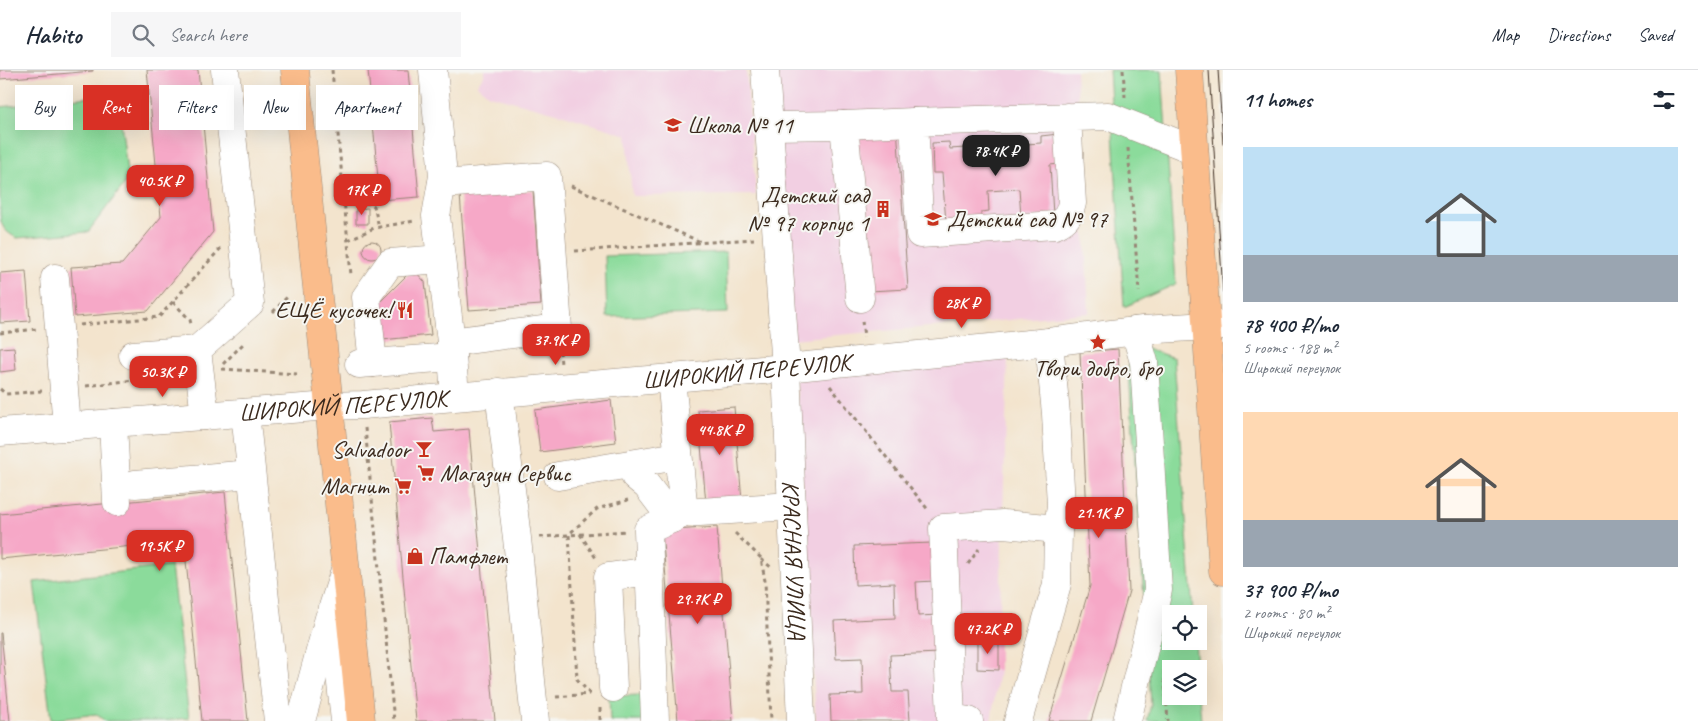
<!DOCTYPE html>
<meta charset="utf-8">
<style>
body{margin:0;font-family:Caveat,sans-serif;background:#f6f6f7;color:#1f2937;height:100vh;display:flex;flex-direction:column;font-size:19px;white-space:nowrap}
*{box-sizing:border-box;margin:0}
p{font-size:16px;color:#747a83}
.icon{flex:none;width:28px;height:28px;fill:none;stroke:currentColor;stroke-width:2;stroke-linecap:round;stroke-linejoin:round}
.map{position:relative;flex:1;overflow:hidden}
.drawer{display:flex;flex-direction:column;background:#fff;width:475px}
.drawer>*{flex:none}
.guide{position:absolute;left:15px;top:15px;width:475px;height:45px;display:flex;gap:10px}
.controls{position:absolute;left:1162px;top:535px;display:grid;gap:10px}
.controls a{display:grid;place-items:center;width:45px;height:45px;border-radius:0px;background:#fff;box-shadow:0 5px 20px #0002;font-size:25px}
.price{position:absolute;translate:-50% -42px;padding:0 11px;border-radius:10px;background:#d93025;color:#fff;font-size:16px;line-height:32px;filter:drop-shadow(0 1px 2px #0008)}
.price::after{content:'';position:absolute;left:50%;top:30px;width:15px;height:11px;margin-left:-8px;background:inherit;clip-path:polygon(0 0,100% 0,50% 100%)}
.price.active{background:#222;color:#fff}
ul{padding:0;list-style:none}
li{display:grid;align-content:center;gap:10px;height:265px;padding:0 20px}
li span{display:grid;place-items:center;height:155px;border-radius:0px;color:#555}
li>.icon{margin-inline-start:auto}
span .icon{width:90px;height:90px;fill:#fffc;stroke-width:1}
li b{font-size:21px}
h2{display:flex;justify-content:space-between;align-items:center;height:60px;padding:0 20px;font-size:21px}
.chip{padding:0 18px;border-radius:0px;background:#fff;box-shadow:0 5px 20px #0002;font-size:18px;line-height:45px}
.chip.active{background:#d93025;color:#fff}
header{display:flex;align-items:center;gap:30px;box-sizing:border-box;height:70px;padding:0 25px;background:#fff;border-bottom:1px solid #e0e1e3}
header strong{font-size:24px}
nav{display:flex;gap:28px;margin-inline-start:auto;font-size:18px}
.search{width:350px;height:45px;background:#f6f6f7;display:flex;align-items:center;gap:12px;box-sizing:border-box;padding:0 18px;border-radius:0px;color:#747a83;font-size:19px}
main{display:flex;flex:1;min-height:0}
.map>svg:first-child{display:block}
.built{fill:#f2cfe2}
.green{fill:#8bdb9b;stroke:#63825c}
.building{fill:#f6a8c7}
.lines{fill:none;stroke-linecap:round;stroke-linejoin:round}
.minor-casing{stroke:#978776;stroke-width:29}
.major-casing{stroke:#978776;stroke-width:29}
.path{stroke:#978776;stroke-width:3;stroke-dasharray:4 4;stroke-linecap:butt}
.minor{stroke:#fff;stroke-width:28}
.major{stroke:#fabc8b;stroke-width:28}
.tram{stroke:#3b2a1e;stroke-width:1}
.labels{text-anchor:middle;stroke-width:4;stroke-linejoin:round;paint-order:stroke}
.poi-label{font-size:24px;fill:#3b2a1e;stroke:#f6f6f2;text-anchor:start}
.street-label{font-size:24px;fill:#3b2a1e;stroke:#f6f6f2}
</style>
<header>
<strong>Habito</strong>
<div class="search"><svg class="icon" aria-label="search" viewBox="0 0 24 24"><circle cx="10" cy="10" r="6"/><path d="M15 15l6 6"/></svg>Search here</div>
<nav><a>Map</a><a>Directions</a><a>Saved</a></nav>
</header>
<main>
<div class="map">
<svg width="1223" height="651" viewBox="0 0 1223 651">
<rect width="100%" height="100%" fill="#f6f6f2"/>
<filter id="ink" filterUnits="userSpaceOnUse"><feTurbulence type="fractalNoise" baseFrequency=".02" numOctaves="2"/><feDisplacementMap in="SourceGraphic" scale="10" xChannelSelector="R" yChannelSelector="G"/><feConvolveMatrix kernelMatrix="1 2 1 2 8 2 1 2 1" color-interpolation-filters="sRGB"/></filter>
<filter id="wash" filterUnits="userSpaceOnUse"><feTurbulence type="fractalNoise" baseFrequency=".0096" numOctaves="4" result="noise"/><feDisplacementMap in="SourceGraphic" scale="20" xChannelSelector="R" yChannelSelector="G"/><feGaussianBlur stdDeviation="1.12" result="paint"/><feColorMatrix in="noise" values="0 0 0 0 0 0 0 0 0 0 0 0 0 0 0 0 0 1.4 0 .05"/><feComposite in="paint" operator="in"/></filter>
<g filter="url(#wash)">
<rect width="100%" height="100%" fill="#f3e4cd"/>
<path class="built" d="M484,0H746L756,125L632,126L627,65L564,45L489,25L477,15L484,5Z
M772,0H1076L1089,243L792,269Z
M1008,287L999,570H977V599L999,600L991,651H816L796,305Z"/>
<path class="green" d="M1109,0H1162L1176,214L1124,237Z
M106,25C115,29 119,32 120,42L127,102L126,110L123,116L88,162L17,168C5,162 1,157 0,144V37Z
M726,182L728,243L607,247L605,186Z
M1127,272L1174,288L1193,544H1171V571H1195L1197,599H1171V626H1199L1201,651H1147L1151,634Z
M171,496L189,648L161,651H105L96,644L51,650L34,512Z
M643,625L645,651H610L609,626Z"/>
<g id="blocks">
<path class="building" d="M0,0H93V1L0,9Z
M147,0H198L213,162L148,241L75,247L71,197L122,194L161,147Z
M368,0H408L419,127L380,130Z
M897,56L908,219L869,221L858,59Z
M1058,64L1060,94L1050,95L1053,145L1021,147L1019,119L988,121L989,141L981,142V150L946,152L942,103H933L932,73L949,72L950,79L1041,73V66Z
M533,120L541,235L469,240L460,125Z
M368,138V154H356V139Z
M363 180a9 9 0 1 1 18 0a9 9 0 1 1-18 0Z
M413,199L425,212L431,265L382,270L378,234Z
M26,201L30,251L0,253V203Z
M14,277L16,300L0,302V278Z
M1118,279L1129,521L1091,651H1049L1090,516L1080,282Z
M611,330L616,372L540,382L535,340Z
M734,337L742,431L706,434L698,340Z
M432,348L434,362L469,359L495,651H416L389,352Z
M225,422L248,651H202L184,471L0,489V444Z
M717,457L733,651H678L662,461Z
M932,473L934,511L916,512L918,546L939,545L940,583L890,585L892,622H908L910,651H831L830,625L863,624L862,588L836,589L834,551L895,548L894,513L855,515L854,476Z
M0,563H1L10,651H0Z
M977,570H999V600L977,599Z"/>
</g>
</g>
<g filter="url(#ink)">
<use href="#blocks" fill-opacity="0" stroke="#978776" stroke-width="1"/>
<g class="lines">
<g class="minor-casing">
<g id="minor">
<path d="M433,0L443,106L436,146L451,272L455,326"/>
<path id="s1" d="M765,0L786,298L801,651"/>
<path d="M1067,47L1072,133C1069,145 1067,150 1055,155L920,164L914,52L1108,46L1194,80"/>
<path d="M769,56L844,55"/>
<path d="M442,114L547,106L558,258L451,272"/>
<path d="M55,208L67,357"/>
<path d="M860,228L844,55L914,52"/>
<path d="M133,285L197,280"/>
<path d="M373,293L366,227L390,193L441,189"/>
<path d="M359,294L452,287"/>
<path d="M499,322L517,468L535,651"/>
<path d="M245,343L278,651"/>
<path d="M205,346L197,280L250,233L225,0"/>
<path d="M113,353L117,432"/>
<path id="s2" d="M0,362L329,336L363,335L786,298L1049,272L1143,260L1223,255"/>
<path d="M558,406L678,386"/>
<path d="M635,406L647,416L672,449"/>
<path d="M135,414L251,404"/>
<path d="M684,443L792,436"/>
<path d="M613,618L608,507L650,501"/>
<path d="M301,651L329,548"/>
<path d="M345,651L333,537L345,500"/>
<path d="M655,651L648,460L684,443L671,308"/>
<path d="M969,651L951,648L943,458L1003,454L1058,459"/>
<path d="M1018,651L1057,514L1058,459L1061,435L1056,344L1049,272"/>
<path d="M1127,651L1158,520L1144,292L1135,261"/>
</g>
</g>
<g class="major-casing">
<path id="major" d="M295,0L361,651
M1189,0L1223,501"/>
</g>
<path class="path" d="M332,0L351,205
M1123,0L1125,27
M1128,78L1139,222
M571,116L701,172
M343,123L374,136L379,157
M348,170L374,158L414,151
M575,181L754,169
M173,232L190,250L191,254
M273,242L289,225
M862,251L864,267
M80,255L159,247L221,178
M0,263L37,259
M560,281L561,295
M223,294L243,274
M222,299L297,304
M86,316L134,310
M830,316L929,441
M0,319L6,324L42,321
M365,358L394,651
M735,463L761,488L765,511L771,651
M580,464L596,488
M540,467L626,461
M761,489L772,498
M968,494L979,479
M1164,601L1168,651
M590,624L577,609L569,464L597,439L628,430
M556,627L589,624
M600,638V651"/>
<use href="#minor" class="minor"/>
<use href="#major" class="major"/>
<path class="tram" d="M1209,0L1223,223
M1218,0L1223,74"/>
</g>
</g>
<defs>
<g id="school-bare" transform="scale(1.35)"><path d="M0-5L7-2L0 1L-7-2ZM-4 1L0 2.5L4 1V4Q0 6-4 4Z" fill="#c8321e" stroke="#f6f6f2" stroke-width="2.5" paint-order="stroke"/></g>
<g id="building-bare" transform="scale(1.35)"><path d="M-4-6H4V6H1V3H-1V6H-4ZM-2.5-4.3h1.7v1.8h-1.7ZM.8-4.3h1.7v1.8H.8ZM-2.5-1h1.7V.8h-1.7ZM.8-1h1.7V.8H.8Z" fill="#c8321e" stroke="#f6f6f2" stroke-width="2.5" paint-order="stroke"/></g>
<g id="restaurant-bare" transform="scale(1.35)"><path d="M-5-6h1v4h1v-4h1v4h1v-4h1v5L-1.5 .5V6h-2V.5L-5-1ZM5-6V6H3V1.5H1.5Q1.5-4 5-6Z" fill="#c8321e" stroke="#f6f6f2" stroke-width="2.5" paint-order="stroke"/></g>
<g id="sight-bare" transform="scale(1.35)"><path d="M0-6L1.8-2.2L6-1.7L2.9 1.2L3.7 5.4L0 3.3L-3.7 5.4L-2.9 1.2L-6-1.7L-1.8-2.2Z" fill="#c8321e" stroke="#f6f6f2" stroke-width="2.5" paint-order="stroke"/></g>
<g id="bar-bare" transform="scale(1.35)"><path d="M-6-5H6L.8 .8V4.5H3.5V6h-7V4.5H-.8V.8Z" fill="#c8321e" stroke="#f6f6f2" stroke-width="2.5" paint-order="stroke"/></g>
<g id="supermarket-bare" transform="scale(1.35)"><path d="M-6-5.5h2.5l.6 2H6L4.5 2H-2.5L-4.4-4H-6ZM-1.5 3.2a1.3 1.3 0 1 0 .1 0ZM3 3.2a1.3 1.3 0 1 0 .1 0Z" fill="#c8321e" stroke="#f6f6f2" stroke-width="2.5" paint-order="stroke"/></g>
<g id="shop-bare" transform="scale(1.35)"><path d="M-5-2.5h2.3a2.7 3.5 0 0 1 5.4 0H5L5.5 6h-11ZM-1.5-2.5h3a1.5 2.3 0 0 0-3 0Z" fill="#c8321e" stroke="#f6f6f2" stroke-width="2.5" paint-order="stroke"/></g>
</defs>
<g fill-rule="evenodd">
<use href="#school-bare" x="673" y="55"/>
<use href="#building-bare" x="883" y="139"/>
<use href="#school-bare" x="933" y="149"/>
<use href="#restaurant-bare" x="405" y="240"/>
<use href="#sight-bare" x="1098" y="272"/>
<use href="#bar-bare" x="424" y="379"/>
<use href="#supermarket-bare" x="426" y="403"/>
<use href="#supermarket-bare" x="403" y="416"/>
<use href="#shop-bare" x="415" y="486"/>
</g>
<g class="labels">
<g class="poi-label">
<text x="687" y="63">Школа № 11</text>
<text x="869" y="133" text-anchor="end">Детский сад<tspan x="869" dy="28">№ 97 корпус 1</tspan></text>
<text x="947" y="157">Детский сад № 97</text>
<text x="391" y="248" text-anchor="end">ЕЩЁ кусочек!</text>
<text x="1098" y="306" text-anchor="middle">Твори добро, бро</text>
<text x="410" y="387" text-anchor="end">Salvadoor</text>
<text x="440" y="411">Магазин Сервис</text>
<text x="389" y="424" text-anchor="end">Магнит</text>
<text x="429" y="494">Памфлет</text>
</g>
<g class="street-label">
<text dy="8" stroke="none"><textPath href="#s2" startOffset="749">ШИРОКИЙ ПЕРЕУЛОК</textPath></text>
<text dy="8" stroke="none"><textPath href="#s2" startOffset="344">ШИРОКИЙ ПЕРЕУЛОК</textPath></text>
<text dy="8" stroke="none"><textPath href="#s1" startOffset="491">КРАСНАЯ УЛИЦА</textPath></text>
</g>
</g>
</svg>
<div class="controls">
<a><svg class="icon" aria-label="locate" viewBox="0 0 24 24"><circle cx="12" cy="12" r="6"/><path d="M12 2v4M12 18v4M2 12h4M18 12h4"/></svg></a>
<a><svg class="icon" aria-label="layers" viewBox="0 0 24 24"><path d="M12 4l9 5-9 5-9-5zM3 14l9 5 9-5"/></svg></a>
</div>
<b class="price active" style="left:996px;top:107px">78.4K ₽</b>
<b class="price" style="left:160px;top:137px">40.5K ₽</b>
<b class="price" style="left:362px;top:146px">17K ₽</b>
<b class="price" style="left:962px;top:259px">28K ₽</b>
<b class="price" style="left:556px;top:296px">37.9K ₽</b>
<b class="price" style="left:163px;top:328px">50.3K ₽</b>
<b class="price" style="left:720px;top:386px">44.8K ₽</b>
<b class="price" style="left:1099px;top:469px">21.1K ₽</b>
<b class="price" style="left:160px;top:502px">19.5K ₽</b>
<b class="price" style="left:698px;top:555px">29.7K ₽</b>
<b class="price" style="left:988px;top:585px">47.2K ₽</b>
<div class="guide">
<a class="chip">Buy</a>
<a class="chip active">Rent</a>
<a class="chip">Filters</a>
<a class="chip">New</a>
<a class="chip">Apartment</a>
</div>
</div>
<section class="drawer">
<h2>11 homes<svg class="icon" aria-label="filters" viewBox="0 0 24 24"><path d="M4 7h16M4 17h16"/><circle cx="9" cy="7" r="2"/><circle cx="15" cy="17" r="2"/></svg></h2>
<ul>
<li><span style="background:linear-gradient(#bfe0f5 70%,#9aa5b1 0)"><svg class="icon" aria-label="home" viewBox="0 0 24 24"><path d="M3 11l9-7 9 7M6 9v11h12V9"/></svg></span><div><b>78 400 ₽/mo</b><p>5 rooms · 188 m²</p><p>Широкий переулок</p></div></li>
<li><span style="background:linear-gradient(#ffd9b3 70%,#9aa5b1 0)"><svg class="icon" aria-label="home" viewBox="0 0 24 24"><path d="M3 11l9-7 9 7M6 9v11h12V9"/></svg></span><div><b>37 900 ₽/mo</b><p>2 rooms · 80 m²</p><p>Широкий переулок</p></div></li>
</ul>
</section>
</main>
